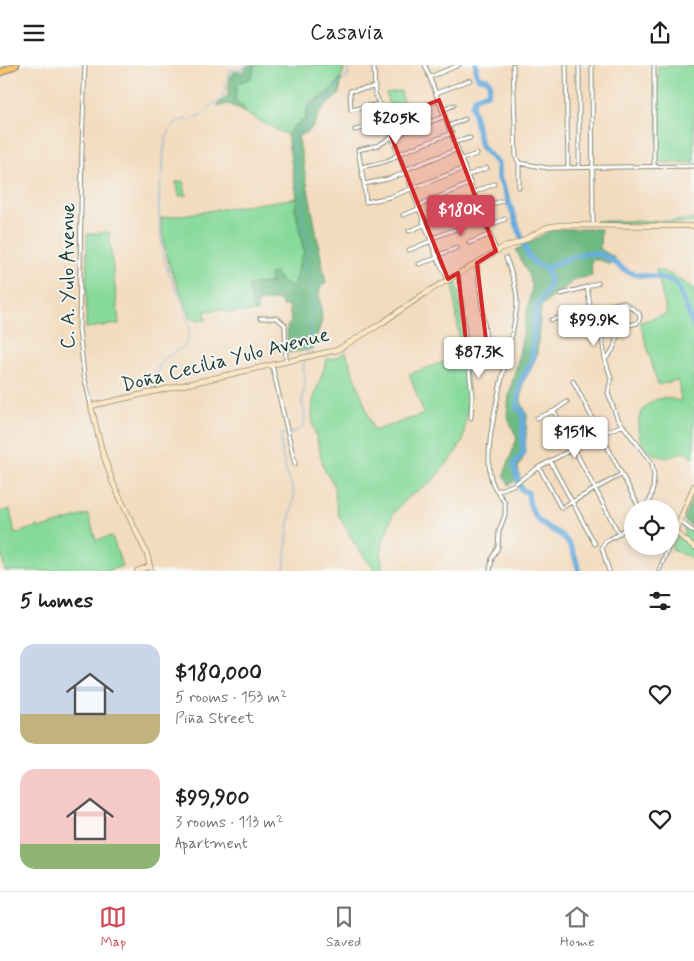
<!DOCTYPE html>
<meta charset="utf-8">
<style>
body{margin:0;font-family:Mynerve,sans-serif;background:#f2f2f2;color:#222;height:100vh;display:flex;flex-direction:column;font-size:19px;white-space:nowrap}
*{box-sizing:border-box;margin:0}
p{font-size:16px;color:#767676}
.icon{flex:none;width:28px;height:28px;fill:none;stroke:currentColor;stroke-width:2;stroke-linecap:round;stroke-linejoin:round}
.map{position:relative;height:506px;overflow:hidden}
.drawer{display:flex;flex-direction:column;background:#fff;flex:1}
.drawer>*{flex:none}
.controls{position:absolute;left:624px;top:435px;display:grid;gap:10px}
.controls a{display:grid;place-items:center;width:55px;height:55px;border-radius:50%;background:#fff;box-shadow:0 2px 8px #0003;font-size:25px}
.price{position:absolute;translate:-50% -42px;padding:0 11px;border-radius:5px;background:#fff;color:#222;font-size:16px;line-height:32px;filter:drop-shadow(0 1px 2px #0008)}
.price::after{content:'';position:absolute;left:50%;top:30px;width:15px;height:11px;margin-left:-8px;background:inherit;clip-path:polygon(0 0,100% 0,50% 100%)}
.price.current{background:#d1495b;color:#fff}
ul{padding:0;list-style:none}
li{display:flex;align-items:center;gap:15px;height:125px;padding:0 20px}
li span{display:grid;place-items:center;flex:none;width:140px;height:100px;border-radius:15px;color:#555}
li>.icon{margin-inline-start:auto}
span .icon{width:60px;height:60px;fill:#fffc;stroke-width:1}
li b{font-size:21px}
h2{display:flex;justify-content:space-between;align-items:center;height:60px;padding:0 20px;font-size:21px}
header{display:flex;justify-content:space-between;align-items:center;height:65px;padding:0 20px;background:#fff;font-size:22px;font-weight:600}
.menu{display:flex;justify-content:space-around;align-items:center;height:70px;border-top:1px solid #e0e0e0;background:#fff;font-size:14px;color:#767676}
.menu a{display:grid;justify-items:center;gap:2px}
.menu .current{color:#d1495b}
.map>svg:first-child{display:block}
.green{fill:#88da9b;stroke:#548c68}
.forest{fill:#6eba83;stroke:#467c5c}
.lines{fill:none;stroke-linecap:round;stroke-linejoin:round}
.stream{stroke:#68acdd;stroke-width:1}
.river{stroke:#68acdd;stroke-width:5.5}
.street-casing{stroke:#898c79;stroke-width:5}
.secondary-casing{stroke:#898c79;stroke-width:6}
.highway-casing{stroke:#898c79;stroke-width:8}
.street{stroke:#fff;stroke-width:3}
.secondary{stroke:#fce6c4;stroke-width:4.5}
.highway{stroke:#f7c06c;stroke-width:5.5}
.marked{fill:#d62828;fill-opacity:0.2;stroke:#d62828;stroke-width:4;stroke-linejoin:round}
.labels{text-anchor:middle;stroke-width:4;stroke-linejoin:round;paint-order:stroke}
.street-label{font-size:20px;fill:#1f3d34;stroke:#f6f6f2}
</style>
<header><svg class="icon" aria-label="menu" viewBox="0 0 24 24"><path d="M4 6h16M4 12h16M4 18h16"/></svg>Casavia<svg class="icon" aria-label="share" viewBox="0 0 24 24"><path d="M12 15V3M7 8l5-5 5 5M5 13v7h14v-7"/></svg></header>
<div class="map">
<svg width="694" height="506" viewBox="0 0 694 506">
<rect width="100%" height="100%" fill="#f6f6f2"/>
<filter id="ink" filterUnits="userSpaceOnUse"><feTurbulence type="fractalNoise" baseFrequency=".02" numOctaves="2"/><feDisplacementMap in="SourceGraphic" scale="10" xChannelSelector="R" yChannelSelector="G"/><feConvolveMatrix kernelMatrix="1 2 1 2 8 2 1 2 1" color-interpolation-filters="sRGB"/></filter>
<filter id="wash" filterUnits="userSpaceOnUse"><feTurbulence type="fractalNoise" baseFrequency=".0096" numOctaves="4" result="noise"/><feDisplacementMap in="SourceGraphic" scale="20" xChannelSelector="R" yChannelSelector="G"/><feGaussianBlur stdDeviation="1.12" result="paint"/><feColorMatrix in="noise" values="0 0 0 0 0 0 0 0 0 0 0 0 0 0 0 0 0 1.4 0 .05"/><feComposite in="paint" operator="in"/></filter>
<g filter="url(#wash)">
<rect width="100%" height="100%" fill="#f3dbbe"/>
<path class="green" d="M254,0H340L344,5C339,22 324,30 309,38L306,54L294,61L287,70L245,48L243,42L234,34L236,19L252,12Z
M658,1H694V97L658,98Z
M401,26L403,37L389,40L386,28Z
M183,116L186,130L179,131L176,117Z
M297,133L295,143L304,187L300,196L295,217L292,222L281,217L254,219L248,222L254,247H224L223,244L205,246L206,255H199L191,252L170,203L164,179L161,153Z
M694,154V157L673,159L603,158L596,156H673Z
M109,167L119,259L86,263L87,169Z
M656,204L672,210L694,224V393L683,387C677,389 670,393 664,392C630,388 629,338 663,333C669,333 675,335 681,336L678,315L658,320L640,257L667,249Z
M457,218L469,329L463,376L452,393L430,418L407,433L393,449L383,476L381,490L383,505L375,506L354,478L338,449L333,418L324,404L313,359L312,350L313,336L327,294L335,293L346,287L374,366L424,349L409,309L461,291L453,219Z
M10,444L15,469L38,461L39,464L88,449L96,475L112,471L122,501L107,506H5L0,481V447Z
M684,461L694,469V480L683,471L685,465L683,463Z
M677,470L694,484V494L671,484Z"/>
<path class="forest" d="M248,0H254L252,12L237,19L235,34L243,42L245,48L229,39L218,41L217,40L228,31L230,12L234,7H243Z
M341,14L340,29C334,34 326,39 322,45C311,60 318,63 298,71L326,219L322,220L319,227L322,256L312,284L288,288L287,261L291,257L289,241H282L280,235L258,237L257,247H254L248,222L254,219L270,218V209L276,208L281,217L292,222L295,217L300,196L304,187L295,143L297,133L287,70L294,61L306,54C303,38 317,37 327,29C332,24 336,19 341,14Z
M553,164H601L600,184L615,193L610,200L601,195H591L592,211L576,214L541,241L537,290L530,306L523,317L521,337L527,350L525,390L518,402L520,413L509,420L504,410L517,373L507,351L509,330L518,295L532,221L528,209L516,185Z
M694,428V463L683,455Z"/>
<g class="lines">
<path class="stream" d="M306,290L312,255L313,228L305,201L304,196L309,188L310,181L308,172L302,159L303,133L295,95L293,73L299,65L309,59C309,56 308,50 309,47C311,39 320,39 325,35C334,28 338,16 348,12V0
M152,320C154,311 158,301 165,294C175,284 188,286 189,267C190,242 171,219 165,196C161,179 158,148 159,131C159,123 162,114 163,105C164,89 162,72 175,59C181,53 189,56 197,53C206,49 211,37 221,36C227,24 225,16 230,5H240L245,2V0
M284,506L289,457L294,431L293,424L287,411L282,389L281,370L297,366L304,361L305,350L302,337L305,315L303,303L305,294"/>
<path class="river" d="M476,0V8L479,13L487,14L490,19L488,28L475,33L472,40L481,81L498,99V111L506,129L527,188L534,198L546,203C567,195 589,180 611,195C619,200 625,207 634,209C647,212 665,211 676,219C680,223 690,254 694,262
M546,203L550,213L548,225L536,242L532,296L520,318L517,343L523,346V389L517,395L514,401L521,424L528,428C529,442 535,455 547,462C553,466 560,468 564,473C573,482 576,495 579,506"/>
</g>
</g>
<g filter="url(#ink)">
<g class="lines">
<g class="street-casing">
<path id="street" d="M85,0L82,82L79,264L84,310L91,341
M374,0L375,28L412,124L437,193L448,214
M425,0L496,186
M513,0L516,92L519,98V122
M566,0L568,102
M592,0L593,160
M430,12L459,0
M375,22L350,26L351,45L379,39
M436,28L470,15
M443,45L454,40
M449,61L465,54
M355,65L374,61L439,35
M455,77L470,73
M462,94L477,89
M519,98L548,103L694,101
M361,102C372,99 390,98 398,89L452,68
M579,102V0
M654,102V0
M404,105L458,84
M405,108L388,114L364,119L366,137L390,132L465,103
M468,110L487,103
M364,119L358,85L379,80L392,72L445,51
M475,127L494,119
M418,141L471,118
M481,143L502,136
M403,150L419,144
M423,157L478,135
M488,161L505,154
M409,166L424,160
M430,174L485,153
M469,178L491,169
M409,185L431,176
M436,191L457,183
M506,193C511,207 517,221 517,237C516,279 471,394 497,426L513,420L539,402L601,369L623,360
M419,199L437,193
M458,208L466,276L486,275L477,198
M598,218L587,222L595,269L618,263C616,276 615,286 605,294L611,313L608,328L617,353L652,398L654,411L653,423L650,435L643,444
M561,229L587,222
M260,253H277L285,260L286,297
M551,255L623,237L639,248L640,253L637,258L618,263
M601,267L605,294
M466,276L472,331L471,353
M272,300L295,399
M573,316L640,444
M554,346L619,469
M537,353L554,346L567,337
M550,396L595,479
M539,402L561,443L622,409
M680,456L694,467
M670,480L675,467
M490,506L492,493L498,482L499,466L505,450V438L497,426
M609,506L602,483L605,477L619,469L632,456
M659,506L669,481"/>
</g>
<g class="secondary-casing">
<path id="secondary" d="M694,421L675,467L694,482
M137,506L150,501
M151,506L147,489L113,418L102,386L91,341L337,285L382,258L424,229L502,183L520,177L547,162L560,160L694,161"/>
</g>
<g class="highway-casing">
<path id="highway" d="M0,8L16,0"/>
</g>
<use href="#street" class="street"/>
<use href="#secondary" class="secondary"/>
<use href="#highway" class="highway"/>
</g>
</g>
<path class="marked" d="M439,35L496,186L477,198L486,275L466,276L458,208L448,214L385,56Z"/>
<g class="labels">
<g class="street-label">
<text transform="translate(67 211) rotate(-90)" y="7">C. A. Yulo Avenue</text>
<text transform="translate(225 294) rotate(-14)" y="7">Doña Cecilia Yulo Avenue</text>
</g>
</g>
</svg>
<div class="controls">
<a><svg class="icon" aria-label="locate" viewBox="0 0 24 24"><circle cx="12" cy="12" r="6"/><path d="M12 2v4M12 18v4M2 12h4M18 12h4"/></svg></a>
</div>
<b class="price" style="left:396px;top:80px">$205K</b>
<b class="price current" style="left:461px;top:172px">$180K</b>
<b class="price" style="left:594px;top:282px">$99.9K</b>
<b class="price" style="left:479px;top:314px">$87.3K</b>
<b class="price" style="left:575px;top:394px">$151K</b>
</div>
<section class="drawer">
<h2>5 homes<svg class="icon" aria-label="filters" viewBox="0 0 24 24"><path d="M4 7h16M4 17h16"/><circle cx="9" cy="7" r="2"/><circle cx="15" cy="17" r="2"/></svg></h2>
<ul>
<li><span style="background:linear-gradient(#c9d6e8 70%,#c2b280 0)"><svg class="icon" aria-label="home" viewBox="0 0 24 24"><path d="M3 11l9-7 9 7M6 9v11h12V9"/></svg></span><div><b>$180,000</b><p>5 rooms · 153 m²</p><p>Piña Street</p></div><svg class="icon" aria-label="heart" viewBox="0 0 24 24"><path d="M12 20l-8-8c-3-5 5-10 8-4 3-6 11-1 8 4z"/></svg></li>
<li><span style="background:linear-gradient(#f6c9c9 75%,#8fb573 0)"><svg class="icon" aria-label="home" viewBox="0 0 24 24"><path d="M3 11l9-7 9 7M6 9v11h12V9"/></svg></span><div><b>$99,900</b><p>3 rooms · 113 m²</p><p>Apartment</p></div><svg class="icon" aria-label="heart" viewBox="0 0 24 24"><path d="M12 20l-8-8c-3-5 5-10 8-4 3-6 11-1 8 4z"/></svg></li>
</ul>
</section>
<nav class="menu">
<a class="current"><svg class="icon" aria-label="map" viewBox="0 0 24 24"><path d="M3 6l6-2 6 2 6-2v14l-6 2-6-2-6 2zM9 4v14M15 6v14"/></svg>Map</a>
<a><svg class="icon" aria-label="saved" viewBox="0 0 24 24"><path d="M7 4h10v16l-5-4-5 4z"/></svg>Saved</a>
<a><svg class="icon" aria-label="home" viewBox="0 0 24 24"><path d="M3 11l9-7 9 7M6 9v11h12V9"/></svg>Home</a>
</nav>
